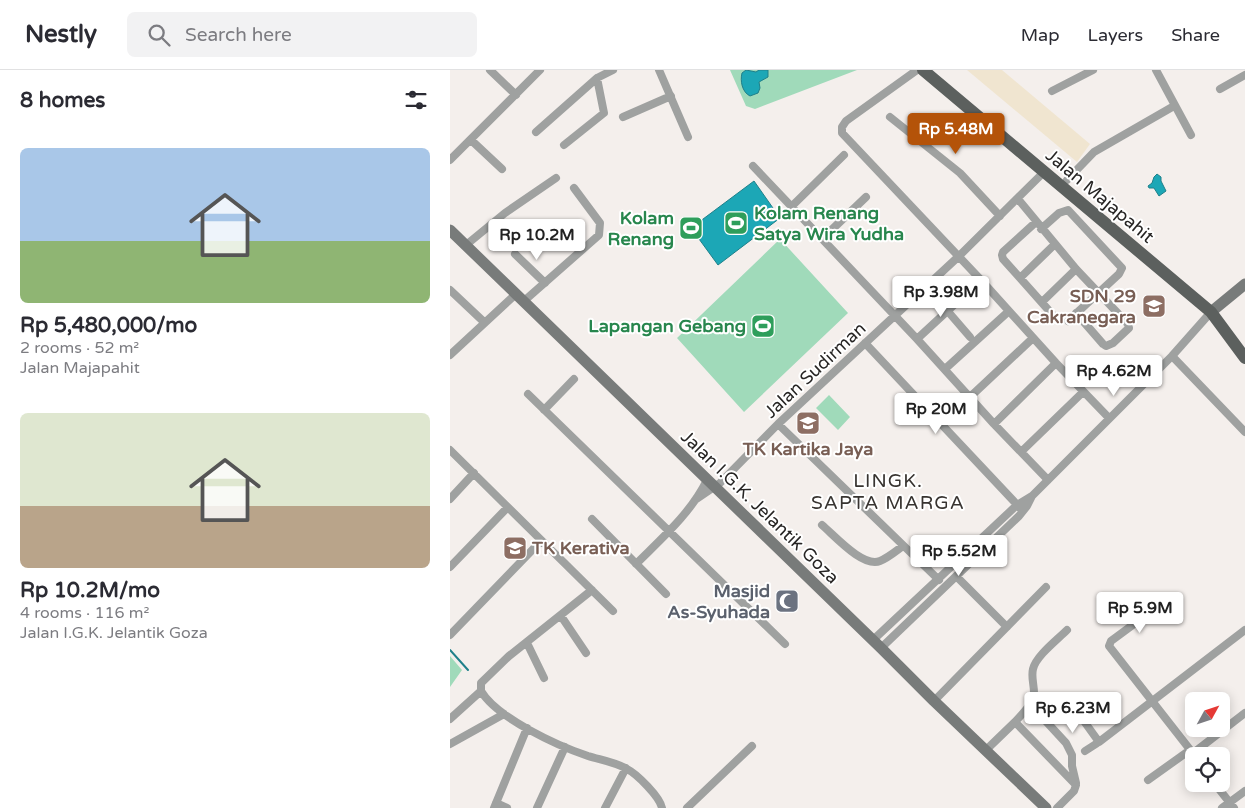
<!DOCTYPE html>
<meta charset="utf-8">
<style>
body{margin:0;font-family:"Varela Round",sans-serif;background:#f2f2f3;color:#2b2b33;height:100vh;display:flex;flex-direction:column;font-size:19px;white-space:nowrap}
*{box-sizing:border-box;margin:0}
p{font-size:16px;color:#7c7c81}
.icon{flex:none;width:28px;height:28px;fill:none;stroke:currentColor;stroke-width:2;stroke-linecap:round;stroke-linejoin:round}
.map{position:relative;flex:1;overflow:hidden}
.details{display:flex;flex-direction:column;background:#fff;width:450px}
.details>*{flex:none}
.needle{width:32px;rotate:50deg}
.buttons{position:absolute;left:735px;top:622px;display:grid;gap:10px}
.buttons a{display:grid;place-items:center;width:45px;height:45px;border-radius:8px;background:#fff;box-shadow:0 2px 12px #0003;font-size:25px}
.price{position:absolute;translate:-50% -42px;padding:0 11px;border-radius:5px;background:#fff;color:#222;font-size:16px;line-height:32px;filter:drop-shadow(0 1px 2px #0008)}
.price::after{content:'';position:absolute;left:50%;top:30px;width:15px;height:11px;margin-left:-8px;background:inherit;clip-path:polygon(0 0,100% 0,50% 100%)}
.price.selected{background:#b45309;color:#fff}
ul{padding:0;list-style:none}
li{display:grid;align-content:center;gap:10px;height:265px;padding:0 20px}
li span{display:grid;place-items:center;height:155px;border-radius:8px;color:#555}
li>.icon{margin-inline-start:auto}
span .icon{width:90px;height:90px;fill:#fffc;stroke-width:1}
li b{font-size:21px}
h2{display:flex;justify-content:space-between;align-items:center;height:60px;padding:0 20px;font-size:21px}
header{display:flex;align-items:center;gap:30px;box-sizing:border-box;height:70px;padding:0 25px;background:#fff;border-bottom:1px solid #e1e1e2}
header strong{font-size:24px}
nav{display:flex;gap:28px;margin-inline-start:auto;font-size:18px}
.search{width:350px;height:45px;background:#f2f2f3;display:flex;align-items:center;gap:12px;box-sizing:border-box;padding:0 18px;border-radius:8px;color:#7c7c81;font-size:19px}
main{display:flex;flex:1;min-height:0}
.map>svg:first-child{display:block}
.commercial{fill:#f0e5d0}
.green{fill:#a0daba}
.water{fill:#1ca7b6;stroke:#1f808a}
.lines{fill:none;stroke-linecap:round;stroke-linejoin:round}
.stream{stroke:#1f808a;stroke-width:2}
.street{stroke:#9fa1a0;stroke-width:8}
.secondary{stroke:#787b7a;stroke-width:11}
.primary{stroke:#5c605e;stroke-width:12}
.labels{text-anchor:middle;stroke-width:4;stroke-linejoin:round;paint-order:stroke}
.street-label{font-size:18px;fill:#272524;stroke:#fff}
.leisure-label{font-size:18px;font-weight:bold;fill:#27864d;stroke:#fff;text-anchor:end}
.education-label{font-size:18px;font-weight:bold;fill:#785e54;stroke:#fff;text-anchor:end}
.worship-label{font-size:18px;font-weight:bold;fill:#5b616d;stroke:#fff;text-anchor:end}
.neighbourhood-label{font-size:19px;letter-spacing:1px;fill:#383431;stroke:#fff}
</style>
<header>
<strong>Nestly</strong>
<div class="search"><svg class="icon" aria-label="search" viewBox="0 0 24 24"><circle cx="10" cy="10" r="6"/><path d="M15 15l6 6"/></svg>Search here</div>
<nav><a>Map</a><a>Layers</a><a>Share</a></nav>
</header>
<main>
<section class="details">
<h2>8 homes<svg class="icon" aria-label="filters" viewBox="0 0 24 24"><path d="M4 7h16M4 17h16"/><circle cx="9" cy="7" r="2"/><circle cx="15" cy="17" r="2"/></svg></h2>
<ul>
<li><span style="background:linear-gradient(#a9c7e8 60%,#8fb573 0)"><svg class="icon" aria-label="home" viewBox="0 0 24 24"><path d="M3 11l9-7 9 7M6 9v11h12V9"/></svg></span><div><b>Rp 5,480,000/mo</b><p>2 rooms · 52 m²</p><p>Jalan Majapahit</p></div></li>
<li><span style="background:linear-gradient(#dfe7d0 60%,#b9a48a 0)"><svg class="icon" aria-label="home" viewBox="0 0 24 24"><path d="M3 11l9-7 9 7M6 9v11h12V9"/></svg></span><div><b>Rp 10.2M/mo</b><p>4 rooms · 116 m²</p><p>Jalan I.G.K. Jelantik Goza</p></div></li>
</ul>
</section>
<div class="map">
<svg width="795" height="738" viewBox="0 0 795 738">
<rect width="100%" height="100%" fill="#f4efec"/>
<path class="commercial" d="M517,0H552L640,74L627,92Z"/>
<path class="green" d="M280,0H407L305,39L296,36Z
M330,169L398,243L294,342L227,268Z
M379,325L400,347L388,360L366,338Z
M0,586L12,600L0,617Z"/>
<path class="water" d="M296,0L306,2L309,0H318V7L309,12L310,18L308,23L300,26C292,22 290,11 292,3Z
M707,104L711,107V111L716,121L709,126L704,118H699L698,116L702,113L704,107Z
M304,111L330,148L268,195L241,158Z"/>
<g class="lines">
<path class="stream" d="M0,580L18,600"/>
<path class="street" d="M40,0L66,25
M209,0L238,67
M467,0L396,51L392,57V63L531,210L606,293L659,348
M706,0L741,65
M770,19L795,5
M602,21L643,0
M173,47L221,26
M440,47L510,103L550,146
M86,62L147,8
M21,70L52,99
M114,75L154,43L147,8L163,0
M0,90L90,0
M303,96L467,269L544,354L598,410
M617,110L644,82L724,36
M568,129L626,199L678,254L679,258L663,273L656,276L653,274L626,243
M341,137L394,85
M586,152L553,182L552,185L553,189L602,244
M591,159L609,143L618,140L672,198L669,204L618,251
M372,169L416,127
M16,175L55,143L106,108
M65,184L95,213
M570,208L605,174
M476,216L520,267
M0,220L34,252
M74,231L149,165L150,153L124,118
M592,232L626,199
M467,269L531,210
M415,273L573,441
M0,285L66,224
M722,286L795,362
M495,299L559,241
M78,324L335,574
M520,327L583,268
M94,340L124,309
M328,354L489,510
M544,354L606,293
M0,380L163,541
M571,382L633,322
M0,429L24,403
M245,430L270,413L328,354L508,187L594,102
M142,449L216,524
M372,455C385,466 413,498 430,491C438,488 446,481 453,476
M186,494C211,469 241,443 257,410
M0,497L57,438
M506,506L557,557
M142,520L59,586L31,613V621C47,648 108,676 138,686C151,690 165,692 177,699C187,704 210,727 212,738
M703,540L661,571L659,576L745,686
M111,546L136,583
M0,565L91,471
M423,570L567,435L582,426
M77,573L94,608
M431,578L569,446L577,436L582,426L722,286L761,242
M618,629L649,672
M484,631L596,517
M580,634L616,673L622,685V696L626,713
M0,649L31,621
M565,652C572,644 583,634 584,623C584,614 581,607 583,599C586,586 607,570 617,560
M0,674L54,644
M536,680L565,652L626,715L624,721L607,738
M635,681L649,672L795,560
M742,684L795,643
M698,710L740,680
M765,714L784,738
M46,733L57,738
M44,738L77,658
M87,738L115,677
M155,738L176,698
M237,738L302,676
M772,738L795,721"/>
<path class="secondary" d="M0,160L431,578L484,631L596,738
M761,242L795,214"/>
<path class="primary" d="M473,0L761,242L795,288"/>
</g>
<defs>
<g id="stadium-square" transform="scale(1.25)"><rect x="-9" y="-9" width="18" height="18" rx="4" fill="#2e9e5b" stroke="#fff"/><path d="M0-5a6.5 5 0 1 0 0 10a6.5 5 0 1 0 0-10ZM-3.5-1.8h7v3.6h-7Z" fill="#fff"/></g>
<g id="school-square" transform="scale(1.25)"><rect x="-9" y="-9" width="18" height="18" rx="4" fill="#8d6e63" stroke="#fff"/><path d="M0-5L7-2L0 1L-7-2ZM-4 1L0 2.5L4 1V4Q0 6-4 4Z" fill="#fff"/></g>
<g id="mosque-square" transform="scale(1.25)"><rect x="-9" y="-9" width="18" height="18" rx="4" fill="#6b7280" stroke="#fff"/><path d="M3.5-4.9A6 6 0 1 0 3.5 4.9A5 5 0 1 1 3.5-4.9Z" fill="#fff"/></g>
</defs>
<g fill-rule="evenodd">
<use href="#stadium-square" x="286" y="153"/>
<use href="#stadium-square" x="241" y="158"/>
<use href="#school-square" x="704" y="236"/>
<use href="#stadium-square" x="313" y="256"/>
<use href="#school-square" x="358" y="353"/>
<use href="#school-square" x="65" y="478"/>
<use href="#mosque-square" x="337" y="531"/>
</g>
<g class="labels">
<g class="street-label">
<text transform="translate(650 126) rotate(40)" y="6">Jalan Majapahit</text>
<text transform="translate(365 300) rotate(-43)" y="6">Jalan Sudirman</text>
<text transform="translate(310 437) rotate(44)" y="6">Jalan I.G.K. Jelantik Goza</text>
</g>
<g class="leisure-label">
<text x="304" y="149" text-anchor="start">Kolam Renang<tspan x="304" dy="21">Satya Wira Yudha</tspan></text>
<text x="224" y="154">Kolam<tspan x="224" dy="21">Renang</tspan></text>
<text x="296" y="262">Lapangan Gebang</text>
</g>
<g class="education-label">
<text x="686" y="232">SDN 29<tspan x="686" dy="21">Cakranegara</tspan></text>
<text x="358" y="385" text-anchor="middle">TK Kartika Jaya</text>
<text x="82" y="484" text-anchor="start">TK Kerativa</text>
</g>
<g class="worship-label">
<text x="320" y="527">Masjid<tspan x="320" dy="21">As-Syuhada</tspan></text>
</g>
<g class="neighbourhood-label">
<text x="438" y="417">LINGK.<tspan x="438" dy="22">SAPTA MARGA</tspan></text>
</g>
</g>
</svg>
<div class="buttons">
<a><svg class="needle" viewBox="-14 -14 28 28"><path d="M0-13l5 13h-10z" fill="#e53935"/><path d="M0 13l5-13h-10z" fill="#7c7c81"/></svg></a>
<a><svg class="icon" aria-label="locate" viewBox="0 0 24 24"><circle cx="12" cy="12" r="6"/><path d="M12 2v4M12 18v4M2 12h4M18 12h4"/></svg></a>
</div>
<b class="price selected" style="left:506px;top:85px">Rp 5.48M</b>
<b class="price" style="left:87px;top:191px">Rp 10.2M</b>
<b class="price" style="left:491px;top:248px">Rp 3.98M</b>
<b class="price" style="left:664px;top:327px">Rp 4.62M</b>
<b class="price" style="left:486px;top:365px">Rp 20M</b>
<b class="price" style="left:509px;top:507px">Rp 5.52M</b>
<b class="price" style="left:690px;top:564px">Rp 5.9M</b>
<b class="price" style="left:623px;top:664px">Rp 6.23M</b>
</div>
</main>
